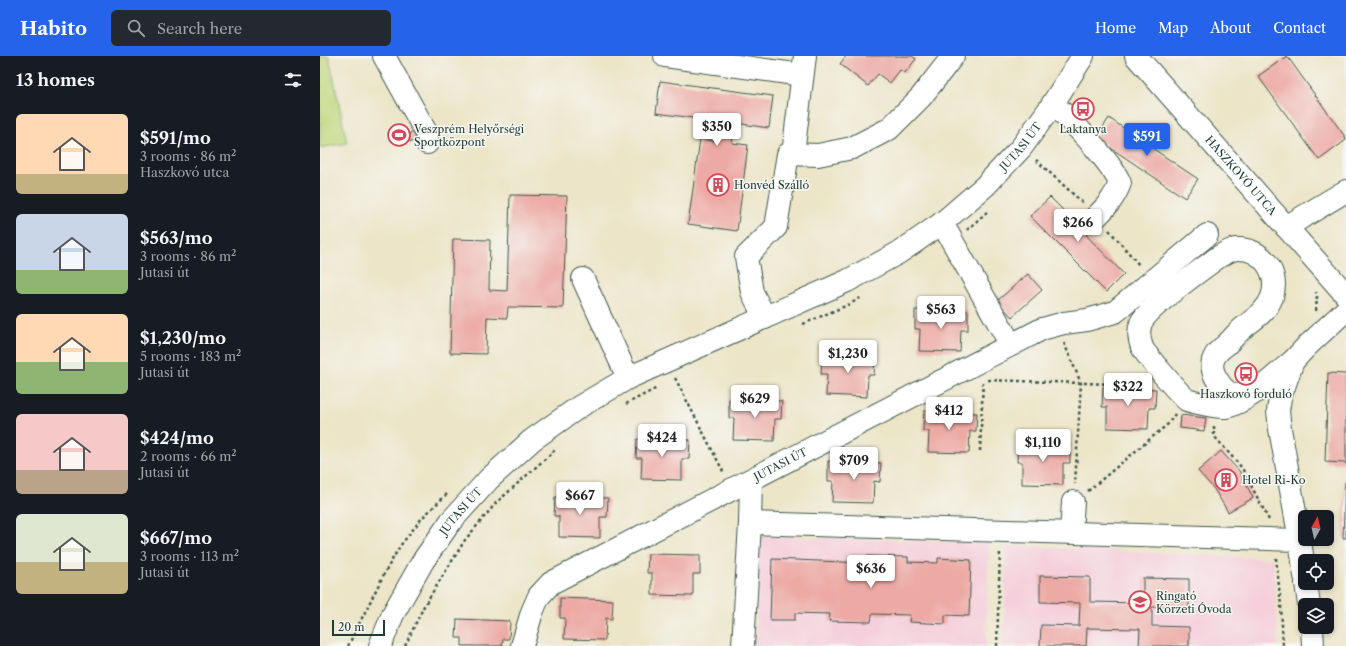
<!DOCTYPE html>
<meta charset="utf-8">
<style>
body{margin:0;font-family:"Libre Caslon Text",serif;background:#242831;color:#f1f3f6;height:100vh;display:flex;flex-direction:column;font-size:15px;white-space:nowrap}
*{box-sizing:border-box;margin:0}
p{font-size:13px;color:#9ea1a6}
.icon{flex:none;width:22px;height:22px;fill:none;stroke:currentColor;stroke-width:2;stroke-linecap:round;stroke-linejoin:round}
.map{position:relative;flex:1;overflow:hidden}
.sheet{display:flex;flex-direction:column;background:#171b24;width:320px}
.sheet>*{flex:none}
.needle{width:26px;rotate:8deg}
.buttons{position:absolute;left:978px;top:454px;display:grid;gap:8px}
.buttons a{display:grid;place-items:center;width:36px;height:36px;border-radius:6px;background:#171b24;box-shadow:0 2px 6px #0003;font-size:20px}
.scale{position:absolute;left:12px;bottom:10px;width:53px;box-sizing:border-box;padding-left:4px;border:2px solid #1f3d34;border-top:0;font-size:11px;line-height:14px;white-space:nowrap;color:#1f3d34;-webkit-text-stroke:3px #f6f6f2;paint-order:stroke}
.price{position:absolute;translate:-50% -34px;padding:0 9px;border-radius:4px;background:#fff;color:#222;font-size:13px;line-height:26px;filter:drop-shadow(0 1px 2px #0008)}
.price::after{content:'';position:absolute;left:50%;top:24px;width:12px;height:9px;margin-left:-6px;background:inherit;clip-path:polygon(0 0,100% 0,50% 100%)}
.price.selected{background:#2563eb;color:#fff}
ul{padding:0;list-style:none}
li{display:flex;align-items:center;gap:12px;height:100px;padding:0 16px}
li span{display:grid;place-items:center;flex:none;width:112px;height:80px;border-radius:6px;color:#555}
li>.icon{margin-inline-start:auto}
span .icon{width:48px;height:48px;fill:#fffc;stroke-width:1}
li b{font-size:17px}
h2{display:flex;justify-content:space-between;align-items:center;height:48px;padding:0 16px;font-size:17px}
header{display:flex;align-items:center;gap:24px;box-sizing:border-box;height:56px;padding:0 20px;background:#2563eb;color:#fff}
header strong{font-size:19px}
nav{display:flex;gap:22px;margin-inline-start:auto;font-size:14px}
.search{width:280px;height:36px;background:#242831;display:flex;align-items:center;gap:10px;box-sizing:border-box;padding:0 14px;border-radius:6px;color:#9ea1a6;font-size:15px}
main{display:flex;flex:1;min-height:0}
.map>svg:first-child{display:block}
.built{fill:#f5cfdb}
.green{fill:#bed77c;stroke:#6e8a58}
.building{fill:#edaaa5}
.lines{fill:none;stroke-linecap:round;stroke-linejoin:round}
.minor-casing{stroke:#3e564a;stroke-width:24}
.path{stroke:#3e564a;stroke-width:2.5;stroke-dasharray:3 3;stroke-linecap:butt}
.minor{stroke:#fff;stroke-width:22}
.labels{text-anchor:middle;stroke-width:3;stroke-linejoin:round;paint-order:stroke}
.poi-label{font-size:11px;fill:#1f3d34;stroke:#f6f6f2;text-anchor:start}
.street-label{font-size:11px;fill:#1f3d34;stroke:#f6f6f2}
</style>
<header>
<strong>Habito</strong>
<div class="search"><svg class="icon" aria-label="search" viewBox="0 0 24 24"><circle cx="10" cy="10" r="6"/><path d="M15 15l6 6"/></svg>Search here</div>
<nav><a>Home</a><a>Map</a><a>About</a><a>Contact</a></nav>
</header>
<main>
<section class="sheet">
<h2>13 homes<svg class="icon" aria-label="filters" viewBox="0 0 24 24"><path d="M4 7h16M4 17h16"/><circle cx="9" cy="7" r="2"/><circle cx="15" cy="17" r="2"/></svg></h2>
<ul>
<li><span style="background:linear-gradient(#ffd9b3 75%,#c2b280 0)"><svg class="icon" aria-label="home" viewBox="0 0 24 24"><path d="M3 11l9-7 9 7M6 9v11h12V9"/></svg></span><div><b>$591/mo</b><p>3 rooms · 86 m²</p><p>Haszkovó utca</p></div></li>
<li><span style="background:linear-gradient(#c9d6e8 70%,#8fb573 0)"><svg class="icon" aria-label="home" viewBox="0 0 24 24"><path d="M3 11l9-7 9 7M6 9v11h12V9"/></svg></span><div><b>$563/mo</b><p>3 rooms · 86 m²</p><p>Jutasi út</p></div></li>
<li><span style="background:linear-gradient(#ffd9b3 60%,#8fb573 0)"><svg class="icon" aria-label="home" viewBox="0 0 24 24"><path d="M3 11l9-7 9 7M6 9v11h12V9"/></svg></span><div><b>$1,230/mo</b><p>5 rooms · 183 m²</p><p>Jutasi út</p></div></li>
<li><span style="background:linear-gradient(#f6c9c9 70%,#b9a48a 0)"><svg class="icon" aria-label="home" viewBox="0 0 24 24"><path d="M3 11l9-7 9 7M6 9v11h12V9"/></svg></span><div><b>$424/mo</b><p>2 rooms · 66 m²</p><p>Jutasi út</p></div></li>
<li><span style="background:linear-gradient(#dfe7d0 60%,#c2b280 0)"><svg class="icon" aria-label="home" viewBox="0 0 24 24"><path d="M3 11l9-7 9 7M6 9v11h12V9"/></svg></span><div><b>$667/mo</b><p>3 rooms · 113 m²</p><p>Jutasi út</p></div></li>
</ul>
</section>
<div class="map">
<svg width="1026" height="590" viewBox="0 0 1026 590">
<rect width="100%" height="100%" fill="#f6f6f2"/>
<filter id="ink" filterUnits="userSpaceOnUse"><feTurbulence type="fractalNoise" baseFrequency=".025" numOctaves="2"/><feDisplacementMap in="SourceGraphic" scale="8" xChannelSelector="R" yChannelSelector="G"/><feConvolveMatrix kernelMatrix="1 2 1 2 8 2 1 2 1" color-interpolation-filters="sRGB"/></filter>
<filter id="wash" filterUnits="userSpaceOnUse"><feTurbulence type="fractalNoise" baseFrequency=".012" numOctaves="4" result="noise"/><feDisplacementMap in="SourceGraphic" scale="16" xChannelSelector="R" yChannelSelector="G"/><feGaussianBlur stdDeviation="0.9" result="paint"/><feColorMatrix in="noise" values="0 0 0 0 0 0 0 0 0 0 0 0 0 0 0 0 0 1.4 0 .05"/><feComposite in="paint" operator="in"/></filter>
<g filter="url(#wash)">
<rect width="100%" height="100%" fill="#ece5c8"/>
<path class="built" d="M440,480L669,486L666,590H435Z
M686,489L953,503L958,590H684Z"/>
<path class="green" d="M0,0H9L27,87L0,92Z"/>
<g id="blocks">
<path class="building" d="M526,0H592L596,3L585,17L580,14L570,27L558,18L548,30L520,8Z
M967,0L1026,82V84L999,104L938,20Z
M340,25L453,40L449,72L415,67L412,87L428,89L417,175L368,168L380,83L394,85L396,65L336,57Z
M789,62L821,84L831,70L839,76L829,90L878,123L865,142L776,82Z
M89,77H102L103,85L90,86Z
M190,139L247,140L243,252L188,251L187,262L167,261L166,298L130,297L133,183L170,184L169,234L187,235Z
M730,141L758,169L769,157L779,166L766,179L804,218L786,236L710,160Z
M708,218L722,234L692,261L677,245Z
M595,254L648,255V274H641L640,296L599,295L600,273H595Z
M502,299L555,300L554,319H548L547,341L506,339L507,318H501Z
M1008,317L1026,318V407L1005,406Z
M783,331L836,333L835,352H829L828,373L787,372V351H782Z
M409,343L462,345L461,363H455L454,385L413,384L414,362H409Z
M604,355L657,357L656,375H650L649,397L608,396L609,375H603Z
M861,359L886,362L884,375L860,372Z
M317,383L370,384L369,403H362V424L321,423L322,402H316Z
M698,387L750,388V407H743V429L702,428V406H697Z
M901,395L920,416L933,442L908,456L894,433L878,415Z
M508,405L561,407L560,426L554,425L553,447L512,446L513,425H508Z
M1025,426H1026V482H1023Z
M235,441L288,442L287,461H280V482L239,481V460H234Z
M328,498L380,499V518H373V540L332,539V517H327Z
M547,500L588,501V506L618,507V502L651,504L649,560L625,559V568L589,566L590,559L552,558L551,566L509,565L510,558L475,557V564H450L452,503L546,507Z
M720,520L770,521V546L823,547V522L869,523V552L832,551V570L869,571V590H819L820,573L767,572L766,590H720L721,569L759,570L760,547L720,546Z
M240,542L293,544L292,563L286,562L285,584L244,583L245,562H240Z
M137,563L190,565L189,583H183L182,590H142V582H136Z"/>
</g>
</g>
<g filter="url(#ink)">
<use href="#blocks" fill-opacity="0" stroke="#3e564a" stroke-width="1"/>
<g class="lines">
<g class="minor-casing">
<g id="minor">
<path d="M64,0L107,78V87"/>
<path d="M345,0L482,19"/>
<path id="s1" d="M816,0L1026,239"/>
<path d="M733,48C750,63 765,79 779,96C787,106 795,115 800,127C795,141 787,150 777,160"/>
<path d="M473,98L485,0"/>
<path d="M622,167L691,289"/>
<path d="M966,171L1026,135"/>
<path d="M263,223L308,322"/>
<path d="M445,262L432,236L426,201L456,171L468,98L498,99L532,92L569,73L601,41L633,0"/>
<path d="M932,338C916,339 908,341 898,325C893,318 890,308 895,300C897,296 902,292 906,289C912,283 917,277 923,272C934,263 947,255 952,241C960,217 942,191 916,193C909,194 902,199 897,202C880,215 828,251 821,267C818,275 819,283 822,291C824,297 861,340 867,344C872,346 901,352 906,351C929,346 954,320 973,305"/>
<path d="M430,467L980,484"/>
<path d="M751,476L753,446"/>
<path d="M985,520L980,484L960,373L958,355L960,342L973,305L986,291L1026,254"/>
<path d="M986,527L989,549"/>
<path d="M992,571L993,590"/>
<path id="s2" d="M60,590L73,558L103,505L131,465L169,423L212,384L259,351L308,322L527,225L580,196L622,167L665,130L701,92L730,52L763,0"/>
<path id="s3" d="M202,590L212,556L219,540L231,527L722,273L744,267L767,264L795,256L887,179"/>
<path d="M423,590L430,467L431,424"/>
</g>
</g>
<path class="path" d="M716,104L764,148
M647,174L667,156
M789,174L820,210
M996,255L997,240L996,236
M483,268L530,248L542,241
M744,287L761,327L755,428
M355,322L404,417
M668,324L827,329
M306,348L337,332
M894,370V380L922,412L949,464
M660,395L663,325
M768,435L848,368L855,358
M956,502L961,549L963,590
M28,590L64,518L80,490L102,462L128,437
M85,590L104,550L145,484L176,447L236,393
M677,590L680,495"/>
<use href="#minor" class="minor"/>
</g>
</g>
<defs>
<g id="bus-ring" transform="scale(1.15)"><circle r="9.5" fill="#f6f6f2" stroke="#d1495b" stroke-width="1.5"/><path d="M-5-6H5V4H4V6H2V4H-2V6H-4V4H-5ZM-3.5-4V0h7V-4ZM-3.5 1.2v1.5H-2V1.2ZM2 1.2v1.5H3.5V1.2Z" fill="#d1495b"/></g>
<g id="stadium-ring" transform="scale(1.15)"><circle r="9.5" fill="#f6f6f2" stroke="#d1495b" stroke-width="1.5"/><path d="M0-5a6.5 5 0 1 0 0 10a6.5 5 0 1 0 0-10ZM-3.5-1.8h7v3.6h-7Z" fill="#d1495b"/></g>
<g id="building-ring" transform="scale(1.15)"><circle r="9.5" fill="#f6f6f2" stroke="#d1495b" stroke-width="1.5"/><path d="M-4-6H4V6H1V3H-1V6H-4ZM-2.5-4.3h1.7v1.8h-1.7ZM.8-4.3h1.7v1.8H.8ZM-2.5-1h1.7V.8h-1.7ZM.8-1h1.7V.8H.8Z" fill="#d1495b"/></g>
<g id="school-ring" transform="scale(1.15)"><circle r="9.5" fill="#f6f6f2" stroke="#d1495b" stroke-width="1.5"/><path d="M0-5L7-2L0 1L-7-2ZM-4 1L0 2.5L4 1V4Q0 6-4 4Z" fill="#d1495b"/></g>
</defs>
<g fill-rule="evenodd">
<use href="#bus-ring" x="763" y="53"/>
<use href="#stadium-ring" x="79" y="79"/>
<use href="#building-ring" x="398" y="129"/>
<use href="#bus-ring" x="926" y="318"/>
<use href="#building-ring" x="906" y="424"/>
<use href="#school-ring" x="820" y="546"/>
</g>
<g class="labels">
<g class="poi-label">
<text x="94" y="77">Veszprém Helyőrségi<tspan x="94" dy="13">Sportközpont</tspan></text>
<text x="763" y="77" text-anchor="middle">Laktanya</text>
<text x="414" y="133">Honvéd Szálló</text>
<text x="926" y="342" text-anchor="middle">Haszkovó forduló</text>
<text x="922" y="428">Hotel Ri-Ko</text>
<text x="836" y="544">Ringató<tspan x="836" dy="13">Körzeti Óvoda</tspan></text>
</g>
<g class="street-label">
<text dy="4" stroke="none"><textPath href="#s2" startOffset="834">JUTASI ÚT</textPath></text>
<text dy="4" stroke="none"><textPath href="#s1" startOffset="159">HASZKOVÓ UTCA</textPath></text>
<text dy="4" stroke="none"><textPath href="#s3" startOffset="329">JUTASI ÚT</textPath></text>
<text dy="4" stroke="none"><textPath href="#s2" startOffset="158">JUTASI ÚT</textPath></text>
</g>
</g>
</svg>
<div class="buttons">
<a><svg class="needle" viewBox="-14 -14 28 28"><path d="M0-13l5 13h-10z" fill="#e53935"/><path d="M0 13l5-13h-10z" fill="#9ea1a6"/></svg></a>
<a><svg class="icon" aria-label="locate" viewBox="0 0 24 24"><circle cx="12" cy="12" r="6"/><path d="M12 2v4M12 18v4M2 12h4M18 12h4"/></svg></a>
<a><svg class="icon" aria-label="layers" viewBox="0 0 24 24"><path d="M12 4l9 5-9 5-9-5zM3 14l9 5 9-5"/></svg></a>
</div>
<div class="scale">20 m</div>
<b class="price" style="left:397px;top:91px">$350</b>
<b class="price selected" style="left:827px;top:101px">$591</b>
<b class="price" style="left:758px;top:187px">$266</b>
<b class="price" style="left:621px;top:274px">$563</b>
<b class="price" style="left:528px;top:318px">$1,230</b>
<b class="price" style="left:808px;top:351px">$322</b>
<b class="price" style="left:435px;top:363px">$629</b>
<b class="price" style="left:629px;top:375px">$412</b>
<b class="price" style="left:342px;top:402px">$424</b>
<b class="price" style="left:723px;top:407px">$1,110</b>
<b class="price" style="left:534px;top:425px">$709</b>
<b class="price" style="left:260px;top:460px">$667</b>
<b class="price" style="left:551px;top:533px">$636</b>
</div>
</main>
